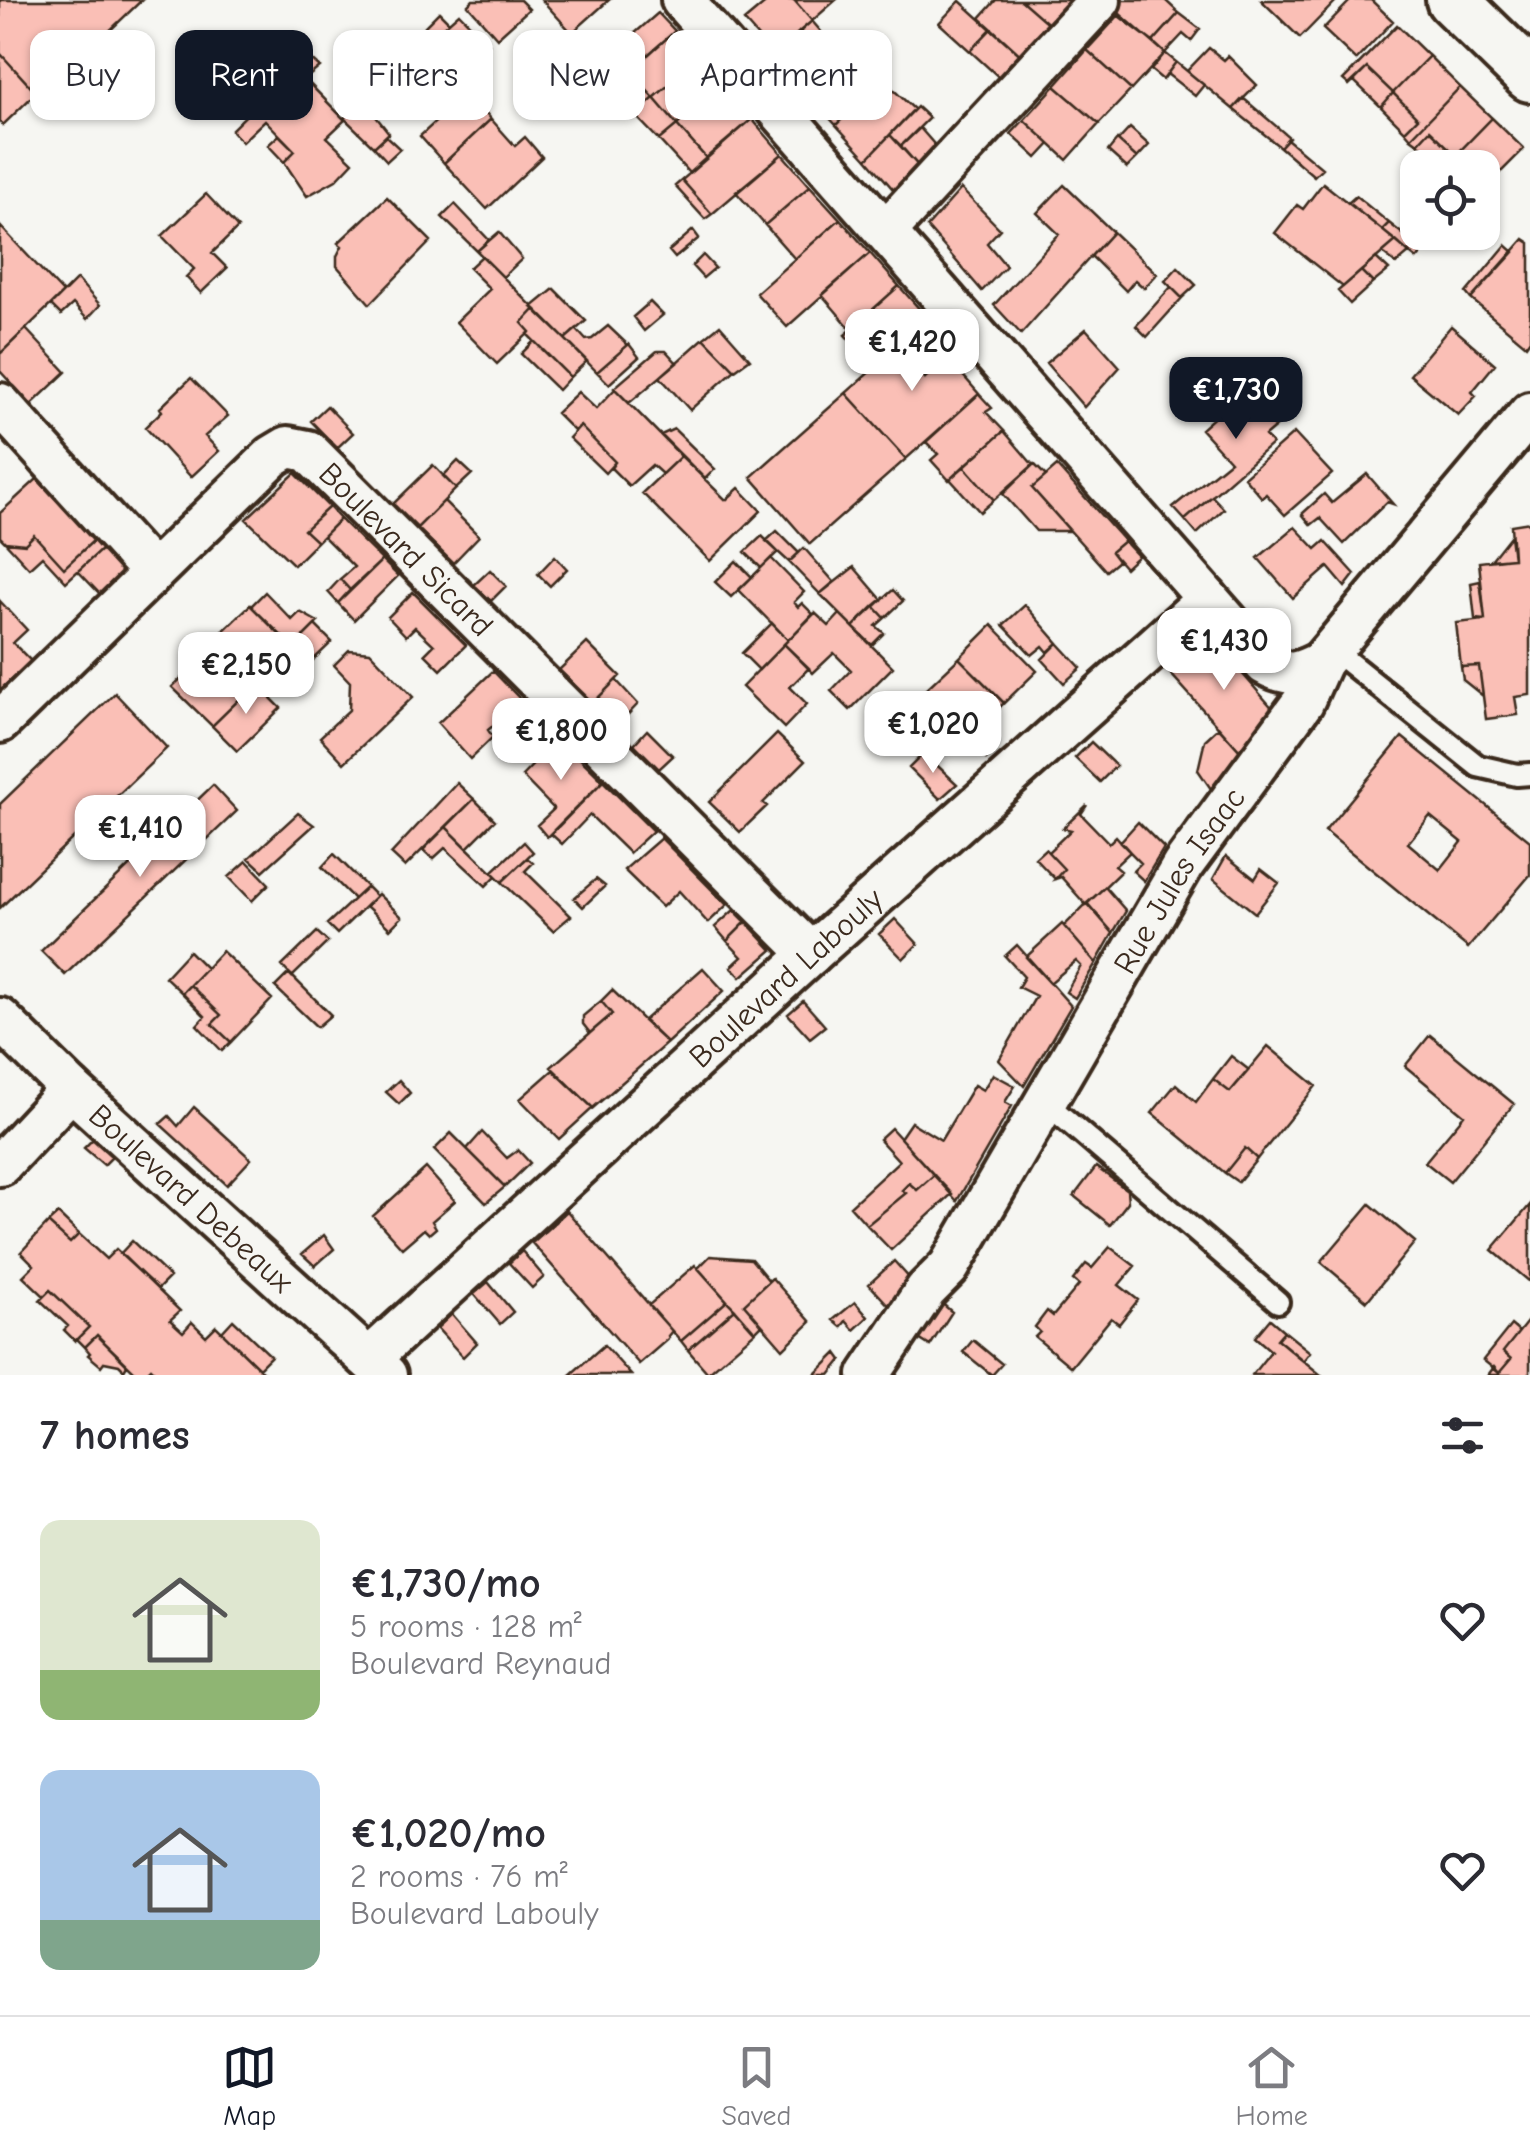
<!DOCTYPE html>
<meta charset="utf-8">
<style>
body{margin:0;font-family:"Comic Neue",sans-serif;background:#f2f2f3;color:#2b2b33;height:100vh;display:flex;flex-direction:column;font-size:38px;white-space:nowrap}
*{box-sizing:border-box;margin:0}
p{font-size:32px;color:#7c7c81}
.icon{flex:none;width:55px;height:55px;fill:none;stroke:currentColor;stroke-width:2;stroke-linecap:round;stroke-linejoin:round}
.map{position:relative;height:1375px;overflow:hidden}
.details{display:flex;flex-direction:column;background:#fff;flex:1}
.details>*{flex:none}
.top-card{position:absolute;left:30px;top:30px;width:1000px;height:90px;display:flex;gap:20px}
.fabs{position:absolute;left:1400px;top:150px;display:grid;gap:20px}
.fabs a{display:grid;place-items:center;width:100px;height:100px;border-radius:20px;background:#fff;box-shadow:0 2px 8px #0004;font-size:50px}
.price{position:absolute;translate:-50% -85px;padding:0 22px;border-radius:20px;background:#fff;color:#222;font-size:32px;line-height:65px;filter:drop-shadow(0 2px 5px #0008)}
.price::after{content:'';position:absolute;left:50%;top:60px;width:30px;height:22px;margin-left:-15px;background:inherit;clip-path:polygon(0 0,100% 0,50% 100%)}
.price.on{background:#111827;color:#fff}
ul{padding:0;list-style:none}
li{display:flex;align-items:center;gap:30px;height:250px;padding:0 40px}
li span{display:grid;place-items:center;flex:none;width:280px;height:200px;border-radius:20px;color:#555}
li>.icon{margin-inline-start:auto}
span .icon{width:120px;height:120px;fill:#fffc;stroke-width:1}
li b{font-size:42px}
h2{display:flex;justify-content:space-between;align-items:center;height:120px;padding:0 40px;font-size:42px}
.chip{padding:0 35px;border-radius:20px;background:#fff;box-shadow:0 2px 8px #0004;font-size:35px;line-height:90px}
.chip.on{background:#111827;color:#fff}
.menu{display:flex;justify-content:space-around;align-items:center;height:140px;border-top:2px solid #e1e1e2;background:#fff;font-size:28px;color:#7c7c81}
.menu a{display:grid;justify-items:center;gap:5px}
.menu .on{color:#111827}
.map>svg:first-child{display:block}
.building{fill:#fabfb6;stroke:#3b2a1e;stroke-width:2.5;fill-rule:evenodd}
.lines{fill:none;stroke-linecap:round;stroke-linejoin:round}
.service-casing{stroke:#3b2a1e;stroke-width:28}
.minor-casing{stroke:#3b2a1e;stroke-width:48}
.tertiary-casing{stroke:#3b2a1e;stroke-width:58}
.service{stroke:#f6f6f2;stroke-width:20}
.minor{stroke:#f6f6f2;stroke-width:40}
.tertiary{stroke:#f6f6f2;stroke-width:50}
.labels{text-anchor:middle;stroke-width:9;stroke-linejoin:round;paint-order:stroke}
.street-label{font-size:32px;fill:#3b2a1e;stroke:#f6f6f2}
</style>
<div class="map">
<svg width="1530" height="1375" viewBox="0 0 1530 1375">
<rect width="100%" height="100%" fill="#f6f6f2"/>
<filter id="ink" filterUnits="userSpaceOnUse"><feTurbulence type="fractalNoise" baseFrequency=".01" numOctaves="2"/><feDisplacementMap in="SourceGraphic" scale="20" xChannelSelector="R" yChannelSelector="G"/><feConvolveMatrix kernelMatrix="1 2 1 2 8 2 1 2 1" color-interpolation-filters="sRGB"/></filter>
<g filter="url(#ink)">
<path class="building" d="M0,0H142L40,97L0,53Z
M473,0H520L529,9L497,38L468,5Z
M542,0H609L572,33Z
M769,0H794L812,21L774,55L744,21Z
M794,0H836L812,21Z
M996,0H1021L1052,27L1024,58L980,18Z
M1021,0H1077L1052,27Z
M1121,0H1165L1179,13L1153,42L1111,10Z
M1261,0H1337L1300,38Z
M1351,0H1371L1393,21L1356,60L1323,29Z
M960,1L991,29L970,51L939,23Z
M439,12L449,22L434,35L425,26Z
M459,13L489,44L437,91L407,59Z
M658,13L675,31L639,63L627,40Z
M1179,13L1200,29L1191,41L1183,34L1165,53L1153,42Z
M1120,14L1165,53L1131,90L1087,50Z
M812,21L841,55L830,65L800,31Z
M1397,25L1429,56L1393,93L1367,68L1349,85L1343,80Z
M991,29L1024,58L1003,81L970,51Z
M675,31L698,59L654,98L629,71Z
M800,31L830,65L804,90L774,55Z
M1209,48L1224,60L1228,56L1257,85L1233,109L1187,71Z
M1087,50L1131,90L1099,124L1055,86Z
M845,52L876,86L836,125L804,90Z
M0,53L36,93L3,125L0,122Z
M1165,53L1176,62L1163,80L1151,70Z
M306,54L320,67L304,80L292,67Z
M1429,56L1460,87L1411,138L1405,131L1418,118L1393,93Z
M698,59L722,86L677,125L654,98Z
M1176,62L1204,85L1195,96L1167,74Z
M294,68L345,120L327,137L353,162L336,180L307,196L284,162L295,151L265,120L242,142L231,130Z
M1367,68L1393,93L1381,107L1354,81Z
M629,71L654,98L635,115L611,87Z
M882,79L914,109L867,159L836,125Z
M722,86L752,119L706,158L677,125Z
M1055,86L1099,124L1067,160L1024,120Z
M1460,87L1492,118L1456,155L1430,130L1418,143L1411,138Z
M468,92L491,119L444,163L420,136Z
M1393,93L1418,118L1405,131L1381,107Z
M654,98L677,125L659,140L635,115Z
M1243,98L1289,137L1280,147L1233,109Z
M362,99L389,133L374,147L344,118Z
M917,107L929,118L901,146L890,135Z
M1492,118L1524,149L1482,191V168H1469L1456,155Z
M491,119L515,146L525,137L542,157L487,209L444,163Z
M752,119L782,154L712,214L682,180Z
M1024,120L1050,144L1037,158L1011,134Z
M677,125L706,158L689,173L659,140Z
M920,128L940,151L922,170L901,146Z
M1130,128L1149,145L1137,158L1118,141Z
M1430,130L1456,155L1443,168L1418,143Z
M279,135L295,151L284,162L268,145Z
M890,135L922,170L899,196L867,159Z
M386,136L400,149L387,161L374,147Z
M1287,139L1322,168L1314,176L1280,147Z
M1117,140L1137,158L1127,168L1108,151Z
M782,154L810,186L765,225L736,192Z
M682,180L712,214L705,219L675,186Z
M1323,183L1396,241L1343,287L1275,233L1297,205L1303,209Z
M1064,185L1113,232L1021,334L994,305L1059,234L1037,213Z
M810,186L840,219L795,259L765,225Z
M961,189L1000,229L987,243L1006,266L982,291L927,227Z
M206,194L238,228L212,253L227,268L201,293L186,277L194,269L162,236Z
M1356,196L1389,223L1382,230L1348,203Z
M387,197L431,241L370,304L337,266V256L342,246L338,243Z
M455,204L489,240L477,251L442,217Z
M840,219L870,253L787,327L756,293Z
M1389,223L1424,251L1417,259L1382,230Z
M0,226L63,293L0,354Z
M693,230L699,238L675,258L669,251Z
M499,232L522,259L503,277L477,251Z
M1113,232L1157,274L1144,288L1135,280L1126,291L1091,256Z
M1524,239L1530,243V339L1526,345L1471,299Z
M1396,241L1409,253L1396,264L1382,253Z
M1506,245L1514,252L1471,299L1466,293Z
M870,253L899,286L851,329L822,295Z
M703,255L715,268L703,278L692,266Z
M482,256L535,309L522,323L530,332L497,364L456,322L490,289L469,268Z
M1376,258L1389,270L1373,283L1361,271Z
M1178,267L1196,285L1182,298L1165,281Z
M1361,271L1373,283L1350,304L1338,291Z
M77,279L100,305L87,319L73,304L61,315L51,305Z
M899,286L929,320L881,362L851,329Z
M1171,287L1182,298L1147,337L1136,326Z
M554,289L586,321L565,339L532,307Z
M650,302L663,315L644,331L633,317Z
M535,309L587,361L570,377L528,335L530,332L522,323Z
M720,325L750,359L735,370L704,338Z
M608,326L628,345L597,372L565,339L576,329L586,340L592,339Z
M1451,326L1495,364L1472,392L1476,396L1458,415L1410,375Z
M920,327L939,348L918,368L925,378L947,357L979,394L906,459L846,393Z
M26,329L66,372L31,405L0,371V354Z
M1086,329L1120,367L1084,407L1046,363Z
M851,330L881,362L874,368L845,335Z
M704,338L735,370L690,410L660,377Z
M534,341L570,377L558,390L521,354Z
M629,344L639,357L609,384L597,372Z
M939,348L947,357L925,378L918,368Z
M657,351H666L677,363L629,403L614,388Z
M191,378L228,416L205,436L219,451L191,477L145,427L162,411L160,408Z
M1255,381L1286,418L1265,436L1272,444L1185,520L1173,507L1230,461L1201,429Z
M615,389L681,456L662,474L652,465L629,486L611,468L615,462L580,426L574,431L556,413L578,392L596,409Z
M846,393L906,459L810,544L751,477Z
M979,394L992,408L986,412L1004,431L949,480L931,460L938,454L926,442Z
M327,406L353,433L337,448L311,421Z
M580,426L615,462L605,473L569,438Z
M674,429L715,469L705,479L661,435Z
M1004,431L1033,465L994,500L964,466Z
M1294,433L1332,474L1285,515L1266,494L1262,498L1244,477Z
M681,456L726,500L739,488L761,511L710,561L642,493Z
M458,461L472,474L456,489L443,476Z
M1034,464L1046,476L1032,488L1070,531H1036L1003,494Z
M433,465L456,489L417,528L393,504Z
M964,466L994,500L980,512L950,479Z
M1057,466L1124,541L1111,552L1118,561L1106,571L1032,488Z
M295,473L329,507L304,530L317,542L294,565L246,519Z
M1367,474L1393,504L1387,502L1344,544L1320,518L1311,525L1302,514L1324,494L1332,503Z
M37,479L94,540L64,568L34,535L25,544L5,542L0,537V513Z
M1212,496L1224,509L1197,534L1185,520Z
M444,501L479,536L453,563L417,528Z
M329,507L340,519L317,542L304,530Z
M340,519L382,560L350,590L340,579L354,567L323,536Z
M1530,522V695L1515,697L1518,715L1486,719L1479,666L1461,667L1456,623L1485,620L1479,562L1513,558L1511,525Z
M1295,527L1316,549L1325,541L1355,574L1345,587L1328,567L1293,598L1258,558Z
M777,531L799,553L789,562L766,541Z
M34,535L64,568L94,540L102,549L66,582L42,556L29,568L5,542L25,544Z
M762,536L778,552L761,568L745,552Z
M1510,536L1513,558L1491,560Z
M1124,541L1138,556L1125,568L1111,552Z
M804,548L834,582L820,594L789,562Z
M102,549L123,572L100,594L78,571Z
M555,556L567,569L550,586L538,574Z
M771,558L804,592L794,602L798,607L802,603L813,614L788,640L739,590Z
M382,560L398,576L354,620L338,603Z
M736,561L752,577L731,597L715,582Z
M854,567L882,600L853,627L820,594Z
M490,570L506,586L491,601L474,585Z
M340,579L350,590L338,603L328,592Z
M1480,581L1485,620L1475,619L1471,583Z
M893,590L903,601L885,618L874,606Z
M265,592L292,620L300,612L318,622L293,647L251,606Z
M413,592L466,645L441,670L425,654L434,645L415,627L406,636L388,617Z
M0,601L27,630L13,643L31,661L0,690Z
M250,605L282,637L254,667L220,634Z
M1025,605L1058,643L1048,652L1043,646L1032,655L1003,625Z
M874,606L885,618L876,626L884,633L872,645L853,627Z
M815,613L829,626L840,614L893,667L850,710L831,691L851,670L834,653L813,673L784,644Z
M772,623L788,640L759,670L742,653Z
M315,625L332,642L309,664L293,647Z
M992,625L1037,671L1004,703L959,658Z
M1210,637L1275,711L1241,752L1170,673Z
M587,643L620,676L593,703L559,670Z
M1058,643L1081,668L1064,683L1042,659Z
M784,644L809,668L790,687L807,704L784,728L742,687Z
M211,650L250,689L212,726L172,687Z
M349,650L370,652L413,697L344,763L320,737L349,710L350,682L334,665Z
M959,658L1004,703L972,735L926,689Z
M1479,666L1483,696L1463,680L1461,667Z
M493,671L522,701L488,730L493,737L470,759L438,723Z
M616,680L638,704L616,727L593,703Z
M256,683L281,708L237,751L212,726Z
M115,693L167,748L0,908V804Z
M1219,727L1241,752L1211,789L1198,770L1205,740Z
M647,730L673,756L659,769L634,744Z
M976,731L995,750L986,759L966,740Z
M777,734L805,761L763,803L767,806L740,832L709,802Z
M1402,737L1530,841V875L1468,948L1325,831ZM1430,816L1462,842L1440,870L1408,843Z
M559,738L603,781L547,837L537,825L554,809L522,776Z
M1091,742L1116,766L1100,782L1075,758Z
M924,753L957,784L940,799L909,768Z
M603,781L653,831L629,853L590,815L562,844L551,834Z
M457,783L474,799L405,867L391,854Z
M213,785L237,811L65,975L41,951Z
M474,799L495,820L467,848L446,827Z
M1087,805L1081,814L1109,843L1116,836L1130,852L1115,866L1121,871L1086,905L1061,877L1055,879L1064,869L1048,852L1071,830L1063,828Z
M298,813L314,825L263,871L249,858Z
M1138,822L1164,848L1144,881L1133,871L1141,863L1120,842Z
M446,827L496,876L486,886L445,848L433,859L423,850Z
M661,838L727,905L708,923L679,891L662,907L624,870Z
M524,842L533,852L502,882L492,872Z
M1045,849L1064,869L1055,879L1035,858Z
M334,854L367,887L354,899L322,867Z
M1226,856L1255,879L1261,869L1279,883L1255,913L1213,879Z
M527,858L533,863L525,871L571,916L553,931L502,882Z
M247,861L269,884L252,901L229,877Z
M596,879L605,886L583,907L574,898Z
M367,887L376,896L337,934L327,924Z
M1105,887L1126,911L1113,933L1087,903Z
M378,894L402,917L390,929L366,906Z
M1087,903L1113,933L1096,963L1064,926Z
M734,910L746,922L727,941L715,927Z
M895,919L918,944L903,959L879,934Z
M746,922L772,950L741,977L731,967L742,957L727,941Z
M1062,924L1096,963L1075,998L1066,992L1081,966L1076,961L1050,983L1026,957Z
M317,932L328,942L292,977L282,966Z
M1017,945L1071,1006L1024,1086L999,1060L1036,996L1018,987L1024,977L1005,956Z
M189,951L206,968L182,993L165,977Z
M222,951L272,999L231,1042L212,1024L221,1015L190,985Z
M703,968L724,991L667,1043L643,1021Z
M289,973L331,1015L317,1027L275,987Z
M190,985L221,1015L212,1024L231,1042L222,1051L197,1025L205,1016L182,993Z
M612,990L667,1043L593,1108L551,1067L612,1014L601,1001Z
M601,1001L612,1014L590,1033L583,1024V1016Z
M803,1001L825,1026L810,1038L788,1014Z
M1430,1035L1514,1104L1450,1182L1425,1162L1464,1115L1405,1066Z
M1268,1046L1316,1086L1257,1159L1245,1148L1225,1173L1152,1113L1176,1084L1196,1102L1213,1079L1230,1092Z
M1231,1056L1249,1070L1230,1092L1213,1079Z
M553,1070L593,1108L559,1139L520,1099Z
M993,1074L1015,1086L1005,1102L1012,1106L957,1201L900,1138L911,1122L941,1140L974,1085L983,1090Z
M399,1080L410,1093L399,1104L386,1092Z
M194,1107L251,1159L227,1185L160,1124L169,1116L178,1126Z
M891,1128L934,1175L917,1190L909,1183L902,1190L906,1193L867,1225L850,1206L899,1161L879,1139Z
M482,1132L507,1158L518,1150L530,1163L505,1187L467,1149Z
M451,1133L505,1187L486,1203L434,1150Z
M95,1137L115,1154L104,1165L84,1148Z
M1245,1148L1257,1159L1238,1182L1225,1173Z
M1096,1167L1127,1190L1128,1202L1110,1225L1074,1196Z
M426,1168L455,1201L432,1221L436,1228L429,1234L424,1229L402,1248L373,1216Z
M934,1175L952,1194L891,1250L867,1225L906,1193L902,1190L909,1183L917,1190Z
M1370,1204L1415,1242L1367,1301L1321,1262Z
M1530,1205V1282L1492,1250Z
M567,1211L672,1331L668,1336L669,1338L639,1364L532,1243Z
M58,1214L79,1234L70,1243L48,1223Z
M48,1223L70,1243L79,1234L106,1259L116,1249L180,1311L170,1320L183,1332L192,1322L206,1336L216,1326L266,1375H158L151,1368L144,1375H138L97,1335L85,1347L77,1339L89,1327L50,1290L44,1296L23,1276L34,1265L21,1252Z
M324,1235L334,1249L315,1266L302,1254Z
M132,1241L170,1277L158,1289L120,1254Z
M1110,1247L1135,1266L1119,1285L1138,1300L1119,1324L1111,1318L1071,1367L1035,1337L1040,1332L1035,1327L1047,1311L1053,1316L1079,1285L1073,1280L1086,1264L1092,1268Z
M522,1251L544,1277L532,1288L509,1263Z
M710,1256L751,1259L769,1281L744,1304L762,1325L755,1332L698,1268Z
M894,1261L911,1280L893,1310L869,1284Z
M695,1265L727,1301L681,1341L649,1305Z
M772,1278L811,1322L783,1349L744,1304Z
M488,1282L513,1312L500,1324L474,1294Z
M50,1290L89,1327L75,1341L64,1330L68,1326L40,1300Z
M938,1300L952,1312L930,1346L914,1336Z
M727,1301L735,1309L688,1350L681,1341Z
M855,1302L868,1317L854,1330L846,1321L841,1327L833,1320Z
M735,1309L755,1332L708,1373L688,1350Z
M452,1314L477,1343L463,1357L437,1328Z
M1530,1318V1375H1488L1494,1367L1499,1373L1511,1359L1503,1352Z
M1270,1319L1284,1331L1277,1339L1321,1375H1252L1271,1351L1255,1337Z
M233,1320L271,1356L259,1368L222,1332Z
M1511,1325L1519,1332L1503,1352L1511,1359L1499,1373L1483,1360Z
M1284,1331L1310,1352L1303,1361L1277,1339Z
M97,1335L127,1365L124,1370L119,1365L104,1362L101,1366L88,1355L90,1353L85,1347Z
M973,1340L1002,1364L992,1375L963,1352Z
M604,1345L631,1375H570Z
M837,1353L842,1360L830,1375H815Z"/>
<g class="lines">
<g class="service-casing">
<path id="service" d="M1332,649L1478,766L1517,775L1530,774
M1045,1102L1278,1302"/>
</g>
<g class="minor-casing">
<g id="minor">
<path d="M682,0L1265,664C1288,677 1298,674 1321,662"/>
<path d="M886,231L1100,0"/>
<path d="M0,404L153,573"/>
<path id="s1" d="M0,722L273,456L288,447L308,451L811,954"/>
<path id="s2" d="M0,1019L71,1089L386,1375"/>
<path d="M0,1165L71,1089"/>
<path id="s3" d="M369,1359L811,954L1208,599"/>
<path id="s4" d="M869,1375L926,1290L949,1267L1183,865L1303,702L1321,662L1530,413"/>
</g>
</g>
<g class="tertiary-casing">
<path id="tertiary" d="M1452,0L1530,76"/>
</g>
<use href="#service" class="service"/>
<use href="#minor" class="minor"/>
<use href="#tertiary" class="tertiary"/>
</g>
</g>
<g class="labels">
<g class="street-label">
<text dy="11" stroke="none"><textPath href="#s1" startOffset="558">Boulevard Sicard</textPath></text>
<text dy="11" stroke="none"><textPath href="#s4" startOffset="585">Rue Jules Isaac</textPath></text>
<text dy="11" stroke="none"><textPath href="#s3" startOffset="565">Boulevard Labouly</textPath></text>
<text dy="11" stroke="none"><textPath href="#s2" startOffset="262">Boulevard Debeaux</textPath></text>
</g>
</g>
</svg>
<div class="fabs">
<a><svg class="icon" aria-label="locate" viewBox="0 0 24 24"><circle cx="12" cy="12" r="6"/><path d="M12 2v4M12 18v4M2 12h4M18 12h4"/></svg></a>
</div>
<b class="price" style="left:912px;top:394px">€1,420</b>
<b class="price on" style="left:1236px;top:442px">€1,730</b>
<b class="price" style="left:1224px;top:693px">€1,430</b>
<b class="price" style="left:246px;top:717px">€2,150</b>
<b class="price" style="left:933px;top:776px">€1,020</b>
<b class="price" style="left:561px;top:783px">€1,800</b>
<b class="price" style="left:140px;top:880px">€1,410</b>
<div class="top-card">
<a class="chip">Buy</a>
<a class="chip on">Rent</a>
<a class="chip">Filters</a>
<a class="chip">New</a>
<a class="chip">Apartment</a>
</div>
</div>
<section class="details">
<h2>7 homes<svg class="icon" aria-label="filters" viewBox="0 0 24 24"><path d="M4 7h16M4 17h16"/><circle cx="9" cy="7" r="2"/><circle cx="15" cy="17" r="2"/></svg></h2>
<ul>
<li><span style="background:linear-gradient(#dfe7d0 75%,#8fb573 0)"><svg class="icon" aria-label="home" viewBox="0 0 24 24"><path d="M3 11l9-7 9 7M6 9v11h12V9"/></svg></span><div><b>€1,730/mo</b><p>5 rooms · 128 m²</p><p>Boulevard Reynaud</p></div><svg class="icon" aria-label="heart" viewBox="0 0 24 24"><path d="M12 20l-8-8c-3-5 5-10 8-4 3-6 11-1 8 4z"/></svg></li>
<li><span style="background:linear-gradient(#a9c7e8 75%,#7fa58c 0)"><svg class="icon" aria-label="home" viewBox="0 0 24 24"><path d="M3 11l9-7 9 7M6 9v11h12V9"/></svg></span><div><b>€1,020/mo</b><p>2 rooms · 76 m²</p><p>Boulevard Labouly</p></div><svg class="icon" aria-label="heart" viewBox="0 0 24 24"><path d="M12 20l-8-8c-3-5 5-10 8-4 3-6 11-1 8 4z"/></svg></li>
</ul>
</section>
<nav class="menu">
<a class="on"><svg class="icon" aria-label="map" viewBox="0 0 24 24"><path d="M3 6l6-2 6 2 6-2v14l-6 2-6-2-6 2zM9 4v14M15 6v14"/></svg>Map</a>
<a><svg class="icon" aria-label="saved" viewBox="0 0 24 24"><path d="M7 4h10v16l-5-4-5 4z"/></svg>Saved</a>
<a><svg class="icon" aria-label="home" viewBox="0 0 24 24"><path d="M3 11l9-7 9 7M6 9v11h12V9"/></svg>Home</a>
</nav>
